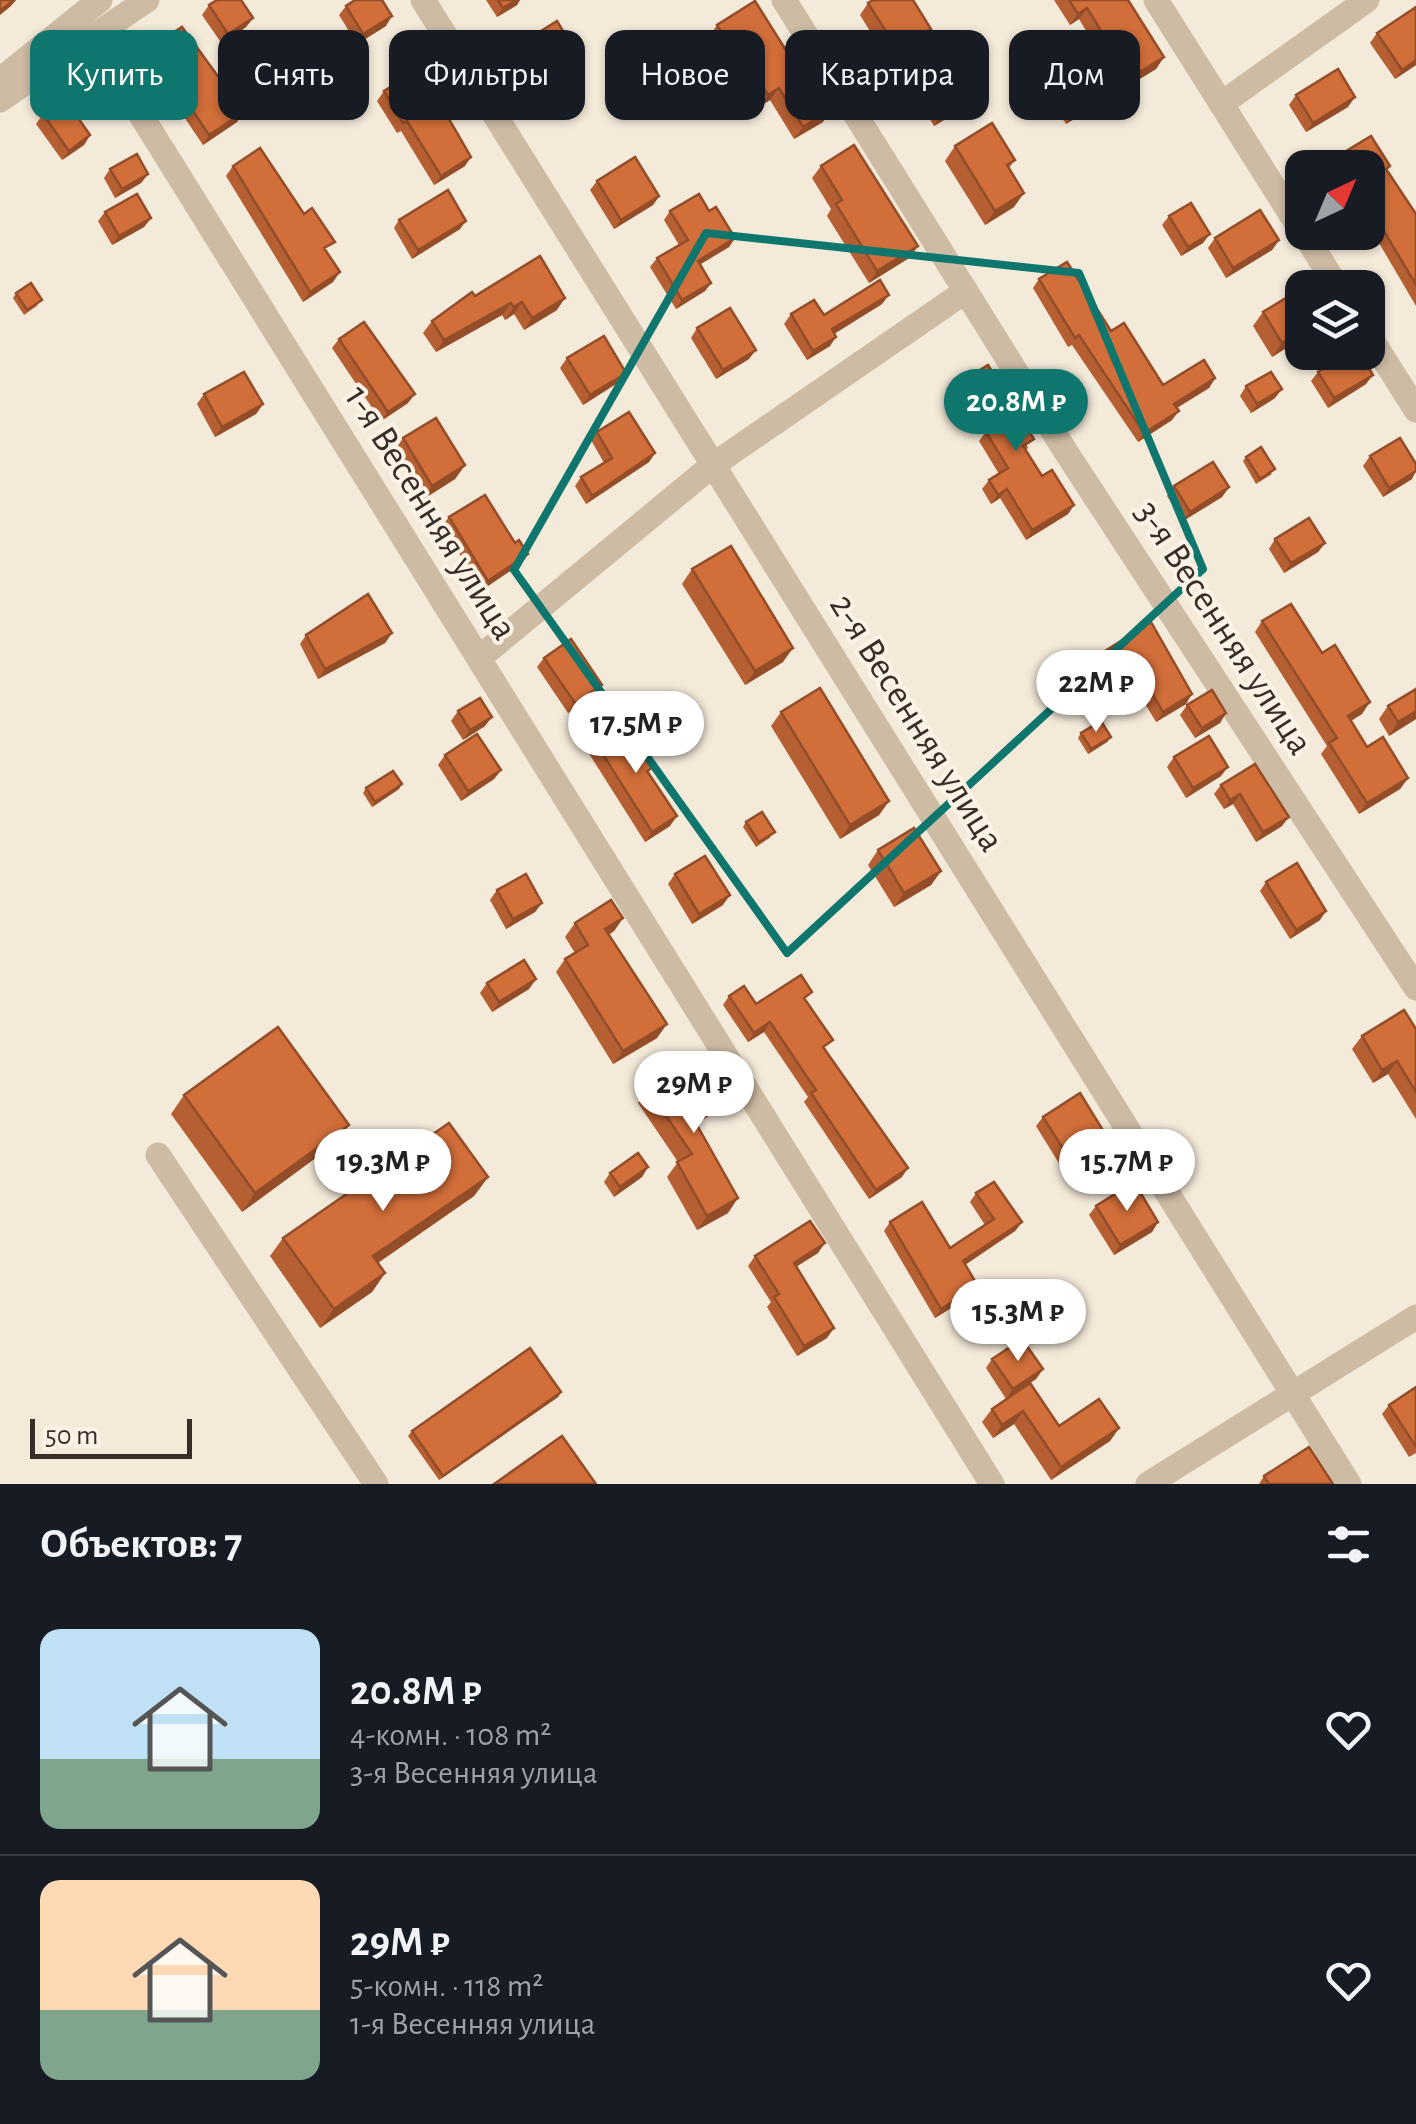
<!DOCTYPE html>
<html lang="ru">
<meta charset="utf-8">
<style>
body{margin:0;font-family:"Alegreya Sans",sans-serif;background:#242831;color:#f1f3f6;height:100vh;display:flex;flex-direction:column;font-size:38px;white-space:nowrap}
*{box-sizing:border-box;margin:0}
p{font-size:32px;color:#9ea1a6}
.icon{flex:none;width:55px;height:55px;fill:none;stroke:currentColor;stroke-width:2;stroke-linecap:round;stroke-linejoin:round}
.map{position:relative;height:1484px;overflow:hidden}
.details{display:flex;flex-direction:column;background:#171b24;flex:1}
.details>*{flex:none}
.guide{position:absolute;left:30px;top:30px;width:1358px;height:90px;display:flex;gap:20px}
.needle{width:65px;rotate:44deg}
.controls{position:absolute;left:1285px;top:150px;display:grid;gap:20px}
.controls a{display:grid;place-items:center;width:100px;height:100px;border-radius:20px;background:#171b24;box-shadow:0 2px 8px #0004;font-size:50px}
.scale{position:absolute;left:30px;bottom:25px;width:162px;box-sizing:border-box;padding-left:10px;border:5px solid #382e27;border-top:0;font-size:28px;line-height:35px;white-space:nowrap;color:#382e27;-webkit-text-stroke:8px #fbf4e6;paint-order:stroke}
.price{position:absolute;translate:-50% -85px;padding:0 22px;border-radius:35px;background:#fff;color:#222;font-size:32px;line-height:65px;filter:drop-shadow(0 2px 5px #0008)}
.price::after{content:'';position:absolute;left:50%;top:60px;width:30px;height:22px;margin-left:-15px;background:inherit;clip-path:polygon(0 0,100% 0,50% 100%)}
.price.active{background:#0f766e;color:#fff}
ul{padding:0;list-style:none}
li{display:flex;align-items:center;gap:30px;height:250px;padding:0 40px}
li+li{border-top:2px solid #363941}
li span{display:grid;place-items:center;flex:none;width:280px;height:200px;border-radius:20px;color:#555}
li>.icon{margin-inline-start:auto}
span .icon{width:120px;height:120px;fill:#fffc;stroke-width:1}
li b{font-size:42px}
h2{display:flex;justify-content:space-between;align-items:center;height:120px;padding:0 40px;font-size:42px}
.chip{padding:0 35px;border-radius:20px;background:#171b24;box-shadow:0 2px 8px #0004;font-size:35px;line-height:90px}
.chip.active{background:#0f766e;color:#fff}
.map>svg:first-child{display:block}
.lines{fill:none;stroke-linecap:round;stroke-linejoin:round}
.minor{stroke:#cdbba4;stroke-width:25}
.wall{fill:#b55f32}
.shaded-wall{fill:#934d29}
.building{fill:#d26e3a;stroke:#934d29;stroke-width:2.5}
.marked{fill:none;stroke:#0f766e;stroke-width:8;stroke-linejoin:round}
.labels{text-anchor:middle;stroke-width:8;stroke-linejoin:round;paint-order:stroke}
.street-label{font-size:38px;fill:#382e27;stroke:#fbf4e6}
</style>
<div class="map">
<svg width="1416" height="1484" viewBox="0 0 1416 1484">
<rect width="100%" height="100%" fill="#f4eada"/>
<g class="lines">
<path class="minor" d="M423,0L1349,1484
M784,0L1066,452L1416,988
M1156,0L1302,232
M93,38L992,1484
M0,80L100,0
M0,100L147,0
M1221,104L1367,0
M1303,232L1338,288
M1368,334L1416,410
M479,658L713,465L966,291
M158,1155L376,1484
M1148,1484L1416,1317"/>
</g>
<path class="wall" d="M486,0H520L517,5L497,17Z
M1054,0H1128L1164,57L1156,69L1066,124L1041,85L1049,73L1094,44L1079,19L1070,25Z
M868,3L927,34L967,99L959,111L934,126L893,59L889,62L860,15Z
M209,5L253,18L246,27L222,44L202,15Z
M346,6L386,26L357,44L339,15Z
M717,25L823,122L794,139L770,100L759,107L739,75L734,78L709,37Z
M1377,33L1416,65L1395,79L1370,43Z
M522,43L573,69L538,90L515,52Z
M154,45L244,112L237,122L203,145L178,108L181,105L148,55Z
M384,91L465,166L434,185L401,131L397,133L377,101Z
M1296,95L1348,107L1306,132L1289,105Z
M43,114L90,135L84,145L62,160L36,124Z
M955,146L1015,160L1009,168L1014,207L985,225L945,161Z
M1335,158L1390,166L1387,170L1416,214V306L1372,231L1351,244L1343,232H1368V168H1328Z
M233,166L327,252L333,282L303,302L226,176Z
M821,166L918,246L909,258L869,283L827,216L831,209L812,178Z
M110,169L148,174L141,183L115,198L104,178Z
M597,181L659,196L653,205L614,229L590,190Z
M670,211H709L735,238L729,247L700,264L711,283L705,291L676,309L650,267L657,258L679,245L664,220Z
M105,212L151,218L144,227L112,245L98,221Z
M1169,216L1203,243L1181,256L1162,225Z
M399,220L460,229L412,259L394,228Z
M1215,238L1279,240L1272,250L1226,278L1208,248Z
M540,256L557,310L524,330L514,314L505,320L502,315L436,352L423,333L432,321Z
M1039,279L1111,331L1163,385L1215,378L1209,388L1177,408L1172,420L1138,442L1072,345L1068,347L1033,288Z
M1302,288V338L1272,357L1253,326L1263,312Z
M16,293L38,305L24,315L13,298Z
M882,304L835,333L830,346L807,360L784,324L791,314L824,315Z
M697,328L749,359L716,379L691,338Z
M339,339L408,403L381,421L332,348Z
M567,358L619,382L583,405L560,368Z
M988,365L1028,448L1026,450L1042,476L1074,505L1068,514L1026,540L1000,498L991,504L982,489L989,480L999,474L979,441L985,433L967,404L962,407L952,392L959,383Z
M1318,372L1366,384L1328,408L1311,381Z
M1246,386L1275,398L1251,413L1240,396Z
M204,394L263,404L256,414L215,437L197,404Z
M597,432L655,453L649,462L586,504L575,486L581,477L604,463L591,440Z
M403,438L465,465L455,479L422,500L393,453Z
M1370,456L1412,479L1383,497L1363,466Z
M1246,457L1272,474L1256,484L1243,461Z
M1174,486L1229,487L1222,497L1183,521L1167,496Z
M449,517L528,554L522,563L482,590L442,526Z
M1275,539L1325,543L1318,552L1284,573L1269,549Z
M692,569L783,662L745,685L682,584Z
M1262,621L1322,653L1362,714L1351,721L1367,747L1408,778L1400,789L1359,814L1321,754L1327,746L1255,632Z
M1151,622L1186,704L1156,722L1129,677L1092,700L1076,674L1083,665Z
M392,633L385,643L318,679L300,644L306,635Z
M544,658L602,685L595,695L568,713L537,667Z
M1187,705L1226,713L1220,723L1195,738L1180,715Z
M1388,706L1416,719L1389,736L1379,719Z
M458,711L485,726L463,740L451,721Z
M781,712L889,801L879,815L840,839L771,726Z
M1081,733L1111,737L1107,742L1088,754L1078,738Z
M595,742L653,767L648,773L670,826L645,842L588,752Z
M445,755L501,770L494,779L461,801L438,765Z
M1174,757L1221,776L1186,798L1167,767Z
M1255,764L1282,826L1256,842L1233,804L1224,809L1214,794L1221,785Z
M366,788L399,789L372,807L363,793Z
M746,822L771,837L756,847L743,827Z
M878,850L941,871L931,885L894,907L868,865Z
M675,874L723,905L692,924L668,884Z
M1266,882L1320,920L1290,939L1260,891Z
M497,890L542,903L535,912L506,929L490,900Z
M623,918L614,931L608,935L657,1038L613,1064L556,972L565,959L575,953L565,937L575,923Z
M536,979L529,989L492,1012L480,993L487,983Z
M729,996L756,1004L806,1001L826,1050L902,1177L869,1199L804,1102L808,1097L764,1032L748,1042L723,1005Z
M1416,1029V1119L1388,1074L1373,1083L1352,1049L1362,1036Z
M648,1089L707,1117L696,1124L728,1213L697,1230L667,1177L678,1162L638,1103Z
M184,1095L336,1143L242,1212L171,1114Z
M1043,1117L1104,1132L1098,1142L1060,1165L1036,1126Z
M648,1167L642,1177L614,1197L604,1182L610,1173Z
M488,1177L474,1196L378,1263L385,1273L372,1292L320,1328L270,1256L283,1238Z
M976,1193L1022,1222L1015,1231L965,1265L978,1286L972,1295L935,1318L884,1231L890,1222L950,1248L985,1225L970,1202Z
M1096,1206L1158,1222L1152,1232L1114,1255L1089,1215Z
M818,1253L796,1267L827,1338L797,1356L767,1307L771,1302L748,1266L755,1256Z
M992,1359L1043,1369L1036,1379L1006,1399L986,1368Z
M1030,1383L1059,1426L1119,1428L1110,1441L1051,1480L1014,1424L993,1438L982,1422L992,1409Z
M1416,1387V1453L1409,1457L1382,1414L1389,1405Z
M561,1392L558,1397L439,1480L408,1436L412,1431Z
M1264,1476L1333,1484H1259Z"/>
<path class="shaded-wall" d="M14,0H16L11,6L0,15V11Z
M516,0H520L517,5L497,17L503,8Z
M1087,8L1079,19L1070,25L1078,14Z
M392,16L386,26L357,44L363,34Z
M253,18L246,27L222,44L228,34Z
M1164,57L1156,69L1066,124L1074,113Z
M580,59L573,69L538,90L545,80Z
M1416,60V65L1395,79L1402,70Z
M747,62L739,75L734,78L742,66Z
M779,88L770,100L759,107L768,95Z
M1355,97L1348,107L1306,132L1313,123Z
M967,99L959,111L934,126L942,114Z
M832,109L823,122L794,139L803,127Z
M244,112L237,122L203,145L209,135Z
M90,135L84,145L62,160L69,151Z
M471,157L465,166L434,185L441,176Z
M148,174L141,183L115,198L122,189Z
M1024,193L1014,207L985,225L995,211Z
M659,196L653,205L614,229L621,220Z
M151,218L144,227L112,245L119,236Z
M466,221L460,229L412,259L418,250Z
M1378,221L1372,231L1351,244L1358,235L1361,232H1368V228Z
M1210,234L1203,243L1181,256L1188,247Z
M735,238L729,247L691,270L698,261Z
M1279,240L1272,250L1226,278L1233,268Z
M918,246L909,258L869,283L877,271Z
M340,272L333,282L303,302L310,292Z
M711,283L705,291L676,309L682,300Z
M889,295L882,304L826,339L832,329Z
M565,298L557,310L524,330L532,318Z
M522,302L514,314L505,320L514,307Z
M511,303L502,315L436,352L444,340Z
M1302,330V338L1272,357L1282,343Z
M836,337L830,346L807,360L813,351Z
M756,350L749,359L716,379L723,370Z
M626,373L619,382L583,405L590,395Z
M1373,375L1366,384L1328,408L1334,398Z
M1215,378L1209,388L1168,413L1174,404Z
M1282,389L1275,398L1251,413L1257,404Z
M415,394L408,403L381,421L388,412Z
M263,404L256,414L215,437L222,427Z
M1179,411L1172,420L1138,442L1144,433Z
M655,453L649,462L586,504L592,496Z
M465,465L455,479L422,500L432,486Z
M1416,471L1412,479L1383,497L1389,488Z
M1229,487L1222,497L1183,521L1190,512Z
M1007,489L1000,498L991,504L998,495Z
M1074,505L1068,514L1026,540L1032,530Z
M1325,543L1318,552L1284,573L1291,563Z
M528,554L522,563L482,590L488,581Z
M392,633L385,643L318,679L325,669Z
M793,648L783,662L745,685L755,671Z
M1136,667L1129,677L1092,700L1099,690Z
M602,685L595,695L568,713L575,703Z
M1192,694L1186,704L1156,722L1163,712Z
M1370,702L1362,714L1340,727L1348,716Z
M1416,711V719L1389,736L1398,722Z
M1226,713L1220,723L1195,738L1202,728Z
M492,717L485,726L463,740L470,730Z
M1111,737L1107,742L1088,754L1091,749Z
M1228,767L1221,776L1186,798L1193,788Z
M501,770L494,779L461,801L468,791Z
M1408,778L1400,789L1359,814L1367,803Z
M402,784L399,789L372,807L375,802Z
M1240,794L1233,804L1224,809L1230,800Z
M889,801L879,815L840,839L850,825Z
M677,816L670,826L645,842L652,832Z
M1289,817L1282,826L1256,842L1263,832Z
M941,871L931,885L894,907L904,893Z
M730,895L723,905L692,924L699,914Z
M542,903L535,912L506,929L513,919Z
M1326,911L1320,920L1290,939L1296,930Z
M623,918L614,931L596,943L605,929Z
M536,979L529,989L492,1012L499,1002Z
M770,1022L764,1032L748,1042L754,1033Z
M667,1024L657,1038L613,1064L623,1051Z
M1397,1061L1388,1074L1373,1083L1382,1070Z
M717,1102L707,1117L683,1132L693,1118Z
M349,1125L336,1143L242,1212L255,1193Z
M1104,1132L1098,1142L1060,1165L1067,1155Z
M648,1167L642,1177L614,1197L620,1187Z
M908,1168L902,1177L869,1199L876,1190Z
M488,1177L474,1196L360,1275L373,1256Z
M738,1198L728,1213L697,1230L707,1216Z
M1022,1222L1015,1231L957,1270L963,1261Z
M1158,1222L1152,1232L1114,1255L1120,1245Z
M825,1243L818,1253L787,1272L794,1263Z
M385,1273L372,1292L320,1328L334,1309Z
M978,1286L972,1295L935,1318L941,1309Z
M834,1328L827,1338L797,1356L804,1346Z
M1043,1369L1036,1379L1006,1399L1013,1389Z
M561,1392L558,1397L439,1480L443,1476Z
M1023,1411L1014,1424L993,1438L1002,1425Z
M1119,1428L1110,1441L1051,1480L1061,1467Z"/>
<path class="building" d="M0,0H14L0,11Z
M217,0H241L253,18L228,34L209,5Z
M355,0H382L392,16L363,34L346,6Z
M498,0H516L503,8Z
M873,0H913L931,29L926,32L967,99L942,114L901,47L897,49L868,3Z
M1069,0H1128L1164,57L1074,113L1049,73L1105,37L1087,8L1078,14Z
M755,1L809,87L816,83L832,109L803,127L779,88L768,95L747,62L742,66L717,25Z
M1416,7V60L1402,70L1377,33Z
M557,21L580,59L545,80L522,43Z
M182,27L244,112L209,135L185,99L188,96L154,45Z
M420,69L471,157L441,176L407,121L403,123L384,91Z
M1338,69L1355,97L1313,123L1296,95Z
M65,99L90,135L69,151L43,114Z
M992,123L1015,160L1007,165L1024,193L995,211L955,146Z
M1371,136L1390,166L1386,169L1416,214V285L1378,221L1368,228V168H1341L1335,158Z
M854,145L918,246L877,271L836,204L842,200L821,166Z
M260,148L304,214L312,208L335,242L324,248L340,272L310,292L233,166Z
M137,154L148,174L122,189L110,169Z
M635,157L659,196L621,220L597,181Z
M448,190L466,221L418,250L399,220Z
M137,194L151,218L119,236L105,212Z
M699,194L709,211L716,207L735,238L698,261L711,283L682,300L657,258L688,240L670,211Z
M1191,203L1210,234L1188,247L1169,216Z
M1260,210L1279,240L1233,268L1215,238Z
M540,256L565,298L532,318L522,302L514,307L511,303L444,340L432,321L472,292L475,296Z
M1067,262L1111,331L1124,323L1163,385L1204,360L1215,378L1174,404L1179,411L1144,433L1079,335L1075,338L1039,279Z
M880,280L889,295L832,329L836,337L813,351L791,314L814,300L824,315Z
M1316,280L1320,288H1303Z
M31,283L42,300L27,310L16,293Z
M1302,288V330L1282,343L1263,312Z
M730,308L756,350L723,370L697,328Z
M364,322L415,394L388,412L339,339Z
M604,336L626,373L590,395L567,358Z
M1349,352H1359L1373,375L1334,398L1318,372Z
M988,365L1034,439L1023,446L1042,476L1052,470L1074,505L1032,530L1007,489L998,495L989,480L1008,468L986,432L993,427L973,394L968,398L959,383Z
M244,372L263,404L222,427L204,394Z
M1271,372L1282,389L1257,404L1246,386Z
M629,412L655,453L592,496L581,477L612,458L597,432Z
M436,418L465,465L432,486L403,438Z
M1400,438L1416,464V471L1389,488L1370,456Z
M1261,447L1275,469L1260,479L1246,457Z
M1213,462L1229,487L1190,512L1174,486Z
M485,495L515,543L519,540L528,554L488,581L449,517Z
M1309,518L1325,543L1291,563L1275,539Z
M731,546L793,648L755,671L692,569Z
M368,594L392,633L325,669L306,635Z
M1291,604L1322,653L1335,645L1370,702L1348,716L1367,747L1383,737L1408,778L1367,803L1329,743L1337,738L1262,621Z
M1151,622L1192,694L1163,712L1136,667L1099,690L1083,665Z
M571,639L602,685L575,703L544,658Z
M820,688L889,801L850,825L781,712Z
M1416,689V711L1398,722L1388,706Z
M1212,690L1226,713L1202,728L1187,705Z
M480,698L492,717L470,730L458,711Z
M1101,721L1111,737L1091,749L1081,733Z
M624,723L653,767L647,771L677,816L652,832L595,742Z
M477,734L501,770L468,791L445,755Z
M1209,736L1228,767L1193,788L1174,757Z
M1255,764L1289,817L1263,832L1240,794L1230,800L1221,785Z
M393,771L402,784L375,802L366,788Z
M762,812L775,832L759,842L746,822Z
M914,828L941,871L904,893L878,850Z
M705,856L730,895L699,914L675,874Z
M1297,863L1326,911L1296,930L1266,882Z
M526,874L542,903L513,919L497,890Z
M611,900L623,918L605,929L667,1024L623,1051L565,959L588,945L575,923Z
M524,960L536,979L499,1002L487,983Z
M801,975L812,992L804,998L833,1040L823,1047L908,1168L876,1190L811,1093L816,1090L770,1022L754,1033L729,996L744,986L756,1004Z
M1404,1010L1416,1029V1092L1397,1061L1382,1070L1362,1036Z
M278,1027L349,1125L255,1193L184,1095Z
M689,1062L717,1102L693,1118L738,1198L707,1216L677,1162L692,1154L648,1089Z
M1080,1093L1104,1132L1067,1155L1043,1117Z
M449,1123L488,1177L373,1256L385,1273L334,1309L283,1238Z
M638,1153L648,1167L620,1187L610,1173Z
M994,1182L1022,1222L963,1261L978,1286L941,1309L890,1222L922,1202L950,1248L994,1219L976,1193Z
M1134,1182L1158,1222L1120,1245L1096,1206Z
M810,1221L825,1243L794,1263L834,1328L804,1346L774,1297L779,1294L755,1256Z
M1022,1339L1043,1369L1013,1389L992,1359Z
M530,1348L561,1392L443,1476L412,1431Z
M1030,1383L1059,1426L1099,1399L1119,1428L1061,1467L1023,1411L1002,1425L992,1409Z
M1416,1387V1447L1389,1405Z
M562,1436L596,1484H494Z
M1309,1447L1333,1484H1269L1264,1476Z"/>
<path class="marked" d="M706,233L1079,273L1203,569L787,953L514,570Z"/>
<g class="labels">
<g class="street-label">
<text transform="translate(432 512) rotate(58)" y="13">1-я Весенняя улица</text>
<text transform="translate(1225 627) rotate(57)" y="13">3-я Весенняя улица</text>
<text transform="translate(918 722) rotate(58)" y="13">2-я Весенняя улица</text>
</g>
</g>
</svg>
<div class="controls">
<a><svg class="needle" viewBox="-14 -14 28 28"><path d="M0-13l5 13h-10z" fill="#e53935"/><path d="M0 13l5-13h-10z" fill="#9ea1a6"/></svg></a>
<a><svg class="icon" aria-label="layers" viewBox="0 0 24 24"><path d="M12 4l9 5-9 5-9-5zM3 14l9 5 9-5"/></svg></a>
</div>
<div class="scale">50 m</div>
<b class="price active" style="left:1016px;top:454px">20.8M ₽</b>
<b class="price" style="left:1096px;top:735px">22M ₽</b>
<b class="price" style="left:636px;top:776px">17.5M ₽</b>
<b class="price" style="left:694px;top:1136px">29M ₽</b>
<b class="price" style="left:383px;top:1214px">19.3M ₽</b>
<b class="price" style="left:1127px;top:1214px">15.7M ₽</b>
<b class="price" style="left:1018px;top:1364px">15.3M ₽</b>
<div class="guide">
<a class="chip active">Купить</a>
<a class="chip">Снять</a>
<a class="chip">Фильтры</a>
<a class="chip">Новое</a>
<a class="chip">Квартира</a>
<a class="chip">Дом</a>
</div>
</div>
<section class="details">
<h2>Объектов: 7<svg class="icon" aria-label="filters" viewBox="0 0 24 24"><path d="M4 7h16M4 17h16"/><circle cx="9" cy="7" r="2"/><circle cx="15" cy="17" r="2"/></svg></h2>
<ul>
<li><span style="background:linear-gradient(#bfe0f5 65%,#7fa58c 0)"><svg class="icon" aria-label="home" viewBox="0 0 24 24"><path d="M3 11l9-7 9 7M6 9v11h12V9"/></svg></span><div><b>20.8M ₽</b><p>4-комн. · 108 m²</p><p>3-я Весенняя улица</p></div><svg class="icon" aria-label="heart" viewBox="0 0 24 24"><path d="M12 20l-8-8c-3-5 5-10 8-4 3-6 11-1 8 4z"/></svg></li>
<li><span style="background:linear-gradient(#ffd9b3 65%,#7fa58c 0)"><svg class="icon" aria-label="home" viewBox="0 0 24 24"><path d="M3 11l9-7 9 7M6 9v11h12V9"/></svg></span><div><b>29M ₽</b><p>5-комн. · 118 m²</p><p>1-я Весенняя улица</p></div><svg class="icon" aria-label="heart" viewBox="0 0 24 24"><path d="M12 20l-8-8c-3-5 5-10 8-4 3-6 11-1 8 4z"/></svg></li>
</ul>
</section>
